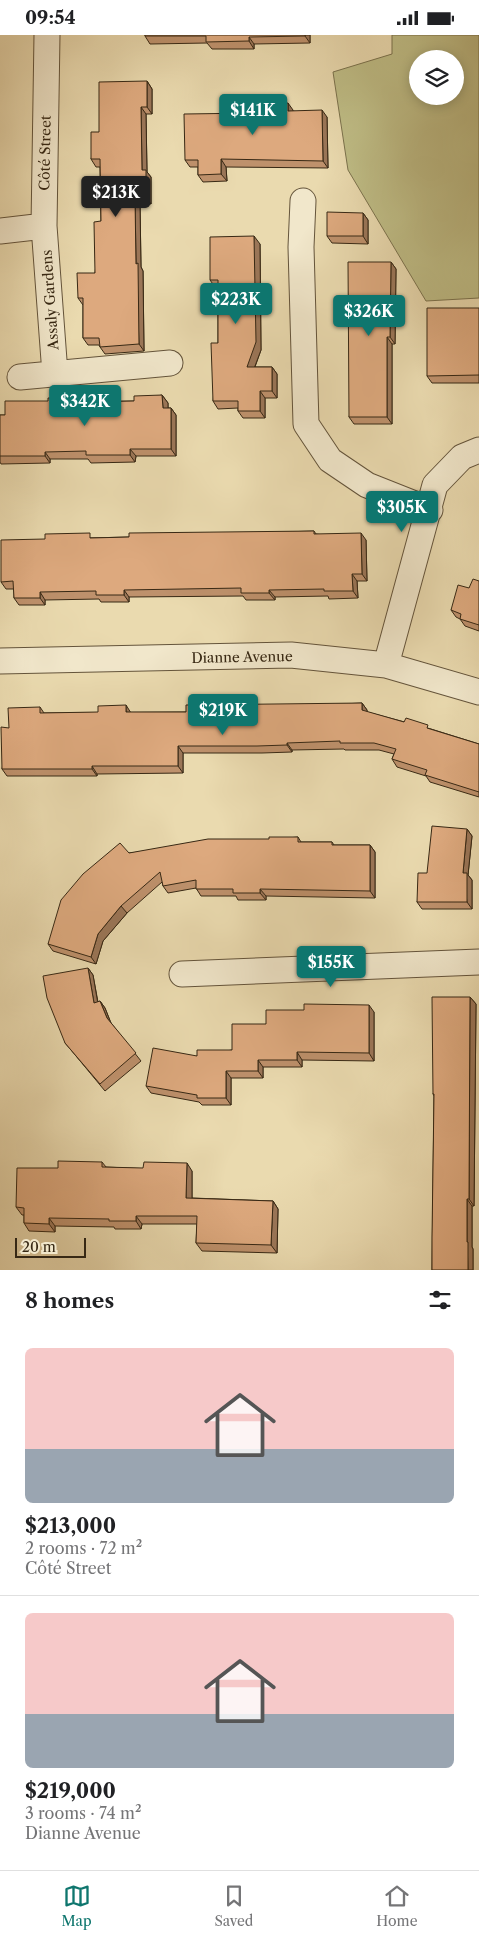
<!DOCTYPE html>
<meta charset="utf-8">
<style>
body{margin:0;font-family:"Libre Caslon Text",serif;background:#f2f2f2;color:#202124;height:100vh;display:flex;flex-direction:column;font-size:19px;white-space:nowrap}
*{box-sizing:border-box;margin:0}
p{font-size:16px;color:#757577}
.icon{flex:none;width:28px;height:28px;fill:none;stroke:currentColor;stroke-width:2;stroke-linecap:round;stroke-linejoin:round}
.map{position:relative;height:1235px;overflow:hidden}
.drawer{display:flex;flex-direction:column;background:#fff;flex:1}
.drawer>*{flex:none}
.tools{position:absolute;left:409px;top:15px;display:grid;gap:10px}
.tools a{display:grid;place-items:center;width:55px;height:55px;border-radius:50%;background:#fff;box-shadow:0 2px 12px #0003;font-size:25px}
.scale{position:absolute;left:15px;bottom:12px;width:71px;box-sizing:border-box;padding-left:5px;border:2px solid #372814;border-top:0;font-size:14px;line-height:18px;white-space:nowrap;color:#372814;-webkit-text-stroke:4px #f1e7cb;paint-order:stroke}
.price{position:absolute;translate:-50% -42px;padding:0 11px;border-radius:5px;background:#0f766e;color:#fff;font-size:16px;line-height:32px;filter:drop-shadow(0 1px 2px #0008)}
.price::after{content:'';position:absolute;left:50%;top:30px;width:15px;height:11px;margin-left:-8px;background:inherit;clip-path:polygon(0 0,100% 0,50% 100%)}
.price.selected{background:#222;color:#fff}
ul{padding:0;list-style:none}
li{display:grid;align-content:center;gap:10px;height:265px;padding:0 25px}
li+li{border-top:1px solid #e0e0e0}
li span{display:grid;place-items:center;height:155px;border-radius:8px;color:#555}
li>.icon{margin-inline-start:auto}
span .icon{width:90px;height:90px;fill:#fffc;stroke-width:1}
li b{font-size:21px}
h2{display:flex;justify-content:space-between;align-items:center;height:60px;padding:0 25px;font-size:21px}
.status{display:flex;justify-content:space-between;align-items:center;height:35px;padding:0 25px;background:#fff;direction:ltr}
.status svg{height:14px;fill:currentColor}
.tab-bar{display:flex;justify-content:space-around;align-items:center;height:70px;border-top:1px solid #e0e0e0;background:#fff;font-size:14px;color:#757577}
.tab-bar a{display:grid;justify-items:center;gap:2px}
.tab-bar .selected{color:#0f766e}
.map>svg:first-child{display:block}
.green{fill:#bfbd86;stroke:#7b724d;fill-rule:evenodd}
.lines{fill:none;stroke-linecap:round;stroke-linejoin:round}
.minor-casing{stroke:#64543b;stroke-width:27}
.minor{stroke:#f1e7cb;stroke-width:25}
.wall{fill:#be916c;stroke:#372814}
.shaded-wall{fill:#9b7658;stroke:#372814}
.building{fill:#dda97e;stroke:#372814}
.labels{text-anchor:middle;stroke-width:4.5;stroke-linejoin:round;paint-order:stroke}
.street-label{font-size:14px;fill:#372814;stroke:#f1e7cb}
</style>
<div class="status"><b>09:54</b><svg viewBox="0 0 49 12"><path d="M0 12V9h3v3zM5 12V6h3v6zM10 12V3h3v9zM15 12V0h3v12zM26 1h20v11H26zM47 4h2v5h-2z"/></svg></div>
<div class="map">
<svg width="479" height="1235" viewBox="0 0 479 1235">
<rect width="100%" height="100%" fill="#eadaaf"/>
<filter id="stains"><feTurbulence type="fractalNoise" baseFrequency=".004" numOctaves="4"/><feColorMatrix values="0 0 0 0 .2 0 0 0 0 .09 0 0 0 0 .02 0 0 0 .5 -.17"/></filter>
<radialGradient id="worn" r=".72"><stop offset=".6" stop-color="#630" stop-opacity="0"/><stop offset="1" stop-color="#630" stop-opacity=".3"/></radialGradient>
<path class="green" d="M392,0H479V263L426,266L348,135L333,37L392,19ZM418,24H455V61H418Z"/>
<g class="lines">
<g class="minor-casing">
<path id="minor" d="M47,0L44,191L55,339
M303,166L301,212L306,389L330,425L367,450L430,475
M0,196L44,191
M20,342L170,328
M0,626L291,620L386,630L479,657
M386,630L435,450L462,422L479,415
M182,939L479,927"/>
</g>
<use href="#minor" class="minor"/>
</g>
<path class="wall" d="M145,0H310V8L254,9V14H212L207,8L150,9L145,1Z
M147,46L152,54V79H146L147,137L151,142V169H140L141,232L143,236L144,316L105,319L100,312L99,310H88L83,303V270L78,263L95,238L101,186L100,132H96L91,124L99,97Z
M293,76L327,82L328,133L226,132L227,146L203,147L198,140V132H190L185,125L256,78Z
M363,178L368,185V209L332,208L327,201Z
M260,209L261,315L255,332H272L277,339V363H265V383H243L238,376V373L218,374L213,366L218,308V252H215L210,245Z
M391,227L396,234L395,309H392V389H354L349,382Z
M479,273V348H432L427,341Z
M162,360L168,368V373H171L176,380V421H136L135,427L91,428L88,424H50V428L1,429L0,427V380H5L80,367L134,366Z
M314,496L316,499L366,505L367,546H357L358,563L329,564L328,561L275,562V565H246L243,561L129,562V567H101L99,564L45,565V570H19L14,563V554H6L1,547L45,504L129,502Z
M479,546V596L465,591L460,584L456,582L451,575L469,553Z
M362,668L367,675V677L431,694L479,709V762L430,747L426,741L397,732L392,724L394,719L379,715H345L344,714L292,715V717L262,718H183V738L97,739V741H7L2,734L9,693L40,672L44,678L186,677Z
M467,794L472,801L468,840L472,845V874H422L417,867L427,838Z
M298,802L301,807H332L334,810H370L375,817V863L266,861V865H238L236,861H201L196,853L168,858L163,851L162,847L127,878L103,906L96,929L53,916L48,909L129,818Z
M88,933L93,940L98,967L100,966L105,973L111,988L141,1026L105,1056L71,1015L65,1008Z
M470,962L476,969L474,1171H472V1212L473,1214V1235H432L434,1061L433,1059Z
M374,977V1026L302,1025V1032H263V1043H231V1070H202L199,1067L151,1058L146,1051L197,1021L232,1015L266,989Z
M102,1127L106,1132L192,1136V1163L273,1166L278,1174L277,1218L202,1216L196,1208L197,1189H142L141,1194H115L114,1192L55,1191V1197L29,1196L24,1188V1180H22L16,1172Z"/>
<path class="shaded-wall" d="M305,0H310V8L305,1Z
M249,2L254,9V14L249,6Z
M147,46L152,54V79L147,72Z
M288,68L293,75V83L288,76Z
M141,72L146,79L147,137L151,142V169L146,162L142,135Z
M322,75L327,82L328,133L323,126Z
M221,124L226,132L227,146L221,139Z
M135,162L140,169L141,232L143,236L144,316L139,309L136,229Z
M363,178L368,185V209L363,201Z
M254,201L260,209L261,315L252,339L247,332Z
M391,227L396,234L395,309L390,302Z
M387,302L392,309V389L387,382Z
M272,332L277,339V363L272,356Z
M260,356L265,363V383L260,376Z
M162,360L168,368V381L163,373Z
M171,373L176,380V421L171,414Z
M130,414L136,421L135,427L130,420Z
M45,417L50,424V428L45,421Z
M361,498L366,505L367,546L362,539Z
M352,539L357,546L358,563L353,556Z
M124,555L129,562V567L124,560Z
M269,555L275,562V565L269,558Z
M40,557L45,565V570L40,563Z
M362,668L367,675V683L362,675Z
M126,670L131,678L126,677Z
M287,708L292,715V717L287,710Z
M178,711L183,718V738L178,731Z
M92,731L97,739V741L92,734Z
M467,794L472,801L468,840L472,845V874L467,867L463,838Z
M370,810L375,817V863L370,856Z
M260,854L266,861V865L260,858Z
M121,871L127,878L103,906L96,929L91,922L98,899Z
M88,933L93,940L99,975L94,968Z
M470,962L476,969L474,1171L469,1164Z
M100,966L105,973L112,991L107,983Z
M369,970L374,977V1026L369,1018Z
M297,1017L302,1025V1032L297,1025Z
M258,1025L263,1032V1043L258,1036Z
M226,1036L231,1043V1070L226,1063Z
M187,1128L192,1136V1171L186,1163Z
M467,1164L472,1171V1212L473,1214V1235H468L467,1207Z
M273,1166L278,1174L277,1218L271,1210Z
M136,1181L142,1189L141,1194L136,1186Z
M49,1183L55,1191V1197L49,1189Z"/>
<path class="building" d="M145,0H305V1L249,2V6L206,7V1H145Z
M147,46V72H141L142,135H146V162H135L136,229L138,228L139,309L100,312L99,303H83V263H78L77,238H95L94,187L101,186L100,124H91V97H99V47Z
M256,68H288V76L322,75L323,126L221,124V139L198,140V125H185L184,79L256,78Z
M327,177L363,178V201H327Z
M254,201L256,307L247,332H272V356H260V376H238V366H213L211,308H218V245H210V202Z
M348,227H391L390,302H387V382H349Z
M427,273H479V340L427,341Z
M162,360L163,373H171V414H130V420H86V416L45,417V421H0V380H5V366H48V363H77V367L134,366V361Z
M314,496V499L361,498L362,539H352L353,556H324V554L269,555V558H241V553L124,555V560H96V556L40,557V563H14L13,546L1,547V505L45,504V499L90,498V503L129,502V498Z
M473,544L479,546V590L460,584L461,579L451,575L458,550L469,553Z
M362,668V675L404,687L406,683L428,690L427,693L479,709V757L425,740L427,735L392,724L396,714L374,708H340V706L287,708V710L257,711H178V731H92V734H2L1,692L9,693L8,673L40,672V678L98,677V671L126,670V677H186V670Z
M432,791L467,794L463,838H467V867H417L418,838H427Z
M269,802H298V807H332V810H370V856L260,854V858H233V854H196V845L163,851L160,837L121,871L98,899L91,922L48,909L61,865L83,839L120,808L129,818L208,804H269Z
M88,933L94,968L100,966L107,983L136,1018L100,1049L65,1008L47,963L43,941Z
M432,962H470L469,1164H467V1207H468V1235H432V1202L434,1059H433Z
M304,969L369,970V1018L297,1017V1025H258V1036H226V1063H197V1060L146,1051L153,1013L197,1021V1015H232V989H266V975H304Z
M58,1126L102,1127V1132L143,1133L144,1127L187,1128L186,1163L273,1166L271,1210L196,1208L197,1181H136V1186H109V1184L49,1183V1189L24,1188V1173L16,1172L17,1133H58Z"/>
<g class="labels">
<g class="street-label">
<text transform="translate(45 118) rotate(-89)" y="5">Côté Street</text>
<text transform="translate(50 265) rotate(-94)" y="5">Assaly Gardens</text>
<text transform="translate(242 622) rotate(-1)" y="5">Dianne Avenue</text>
</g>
</g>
<rect width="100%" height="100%" filter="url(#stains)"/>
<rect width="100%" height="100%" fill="url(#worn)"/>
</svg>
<div class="tools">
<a><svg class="icon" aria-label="layers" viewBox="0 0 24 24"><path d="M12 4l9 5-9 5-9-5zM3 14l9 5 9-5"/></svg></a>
</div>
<div class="scale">20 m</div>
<b class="price" style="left:253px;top:101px">$141K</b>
<b class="price selected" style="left:116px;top:183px">$213K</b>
<b class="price" style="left:236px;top:290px">$223K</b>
<b class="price" style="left:369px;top:302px">$326K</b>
<b class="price" style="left:85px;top:392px">$342K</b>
<b class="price" style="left:402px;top:498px">$305K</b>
<b class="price" style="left:223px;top:701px">$219K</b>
<b class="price" style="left:331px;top:953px">$155K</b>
</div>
<section class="drawer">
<h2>8 homes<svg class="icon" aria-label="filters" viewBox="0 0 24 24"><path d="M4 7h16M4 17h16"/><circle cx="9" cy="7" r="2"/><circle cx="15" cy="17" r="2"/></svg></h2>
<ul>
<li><span style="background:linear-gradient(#f6c9c9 65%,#9aa5b1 0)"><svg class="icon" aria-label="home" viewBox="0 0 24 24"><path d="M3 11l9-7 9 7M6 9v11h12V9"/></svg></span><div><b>$213,000</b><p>2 rooms · 72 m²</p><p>Côté Street</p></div></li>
<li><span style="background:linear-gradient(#f6c9c9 65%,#9aa5b1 0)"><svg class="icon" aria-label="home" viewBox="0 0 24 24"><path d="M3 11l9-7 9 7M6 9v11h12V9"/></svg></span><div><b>$219,000</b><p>3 rooms · 74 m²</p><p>Dianne Avenue</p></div></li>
</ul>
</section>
<nav class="tab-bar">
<a class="selected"><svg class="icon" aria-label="map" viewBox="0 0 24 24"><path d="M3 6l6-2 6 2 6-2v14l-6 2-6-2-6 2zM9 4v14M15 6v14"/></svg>Map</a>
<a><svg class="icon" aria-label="saved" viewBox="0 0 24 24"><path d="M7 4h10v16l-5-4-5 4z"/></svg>Saved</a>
<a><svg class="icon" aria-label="home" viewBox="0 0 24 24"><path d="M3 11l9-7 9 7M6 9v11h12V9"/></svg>Home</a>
</nav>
